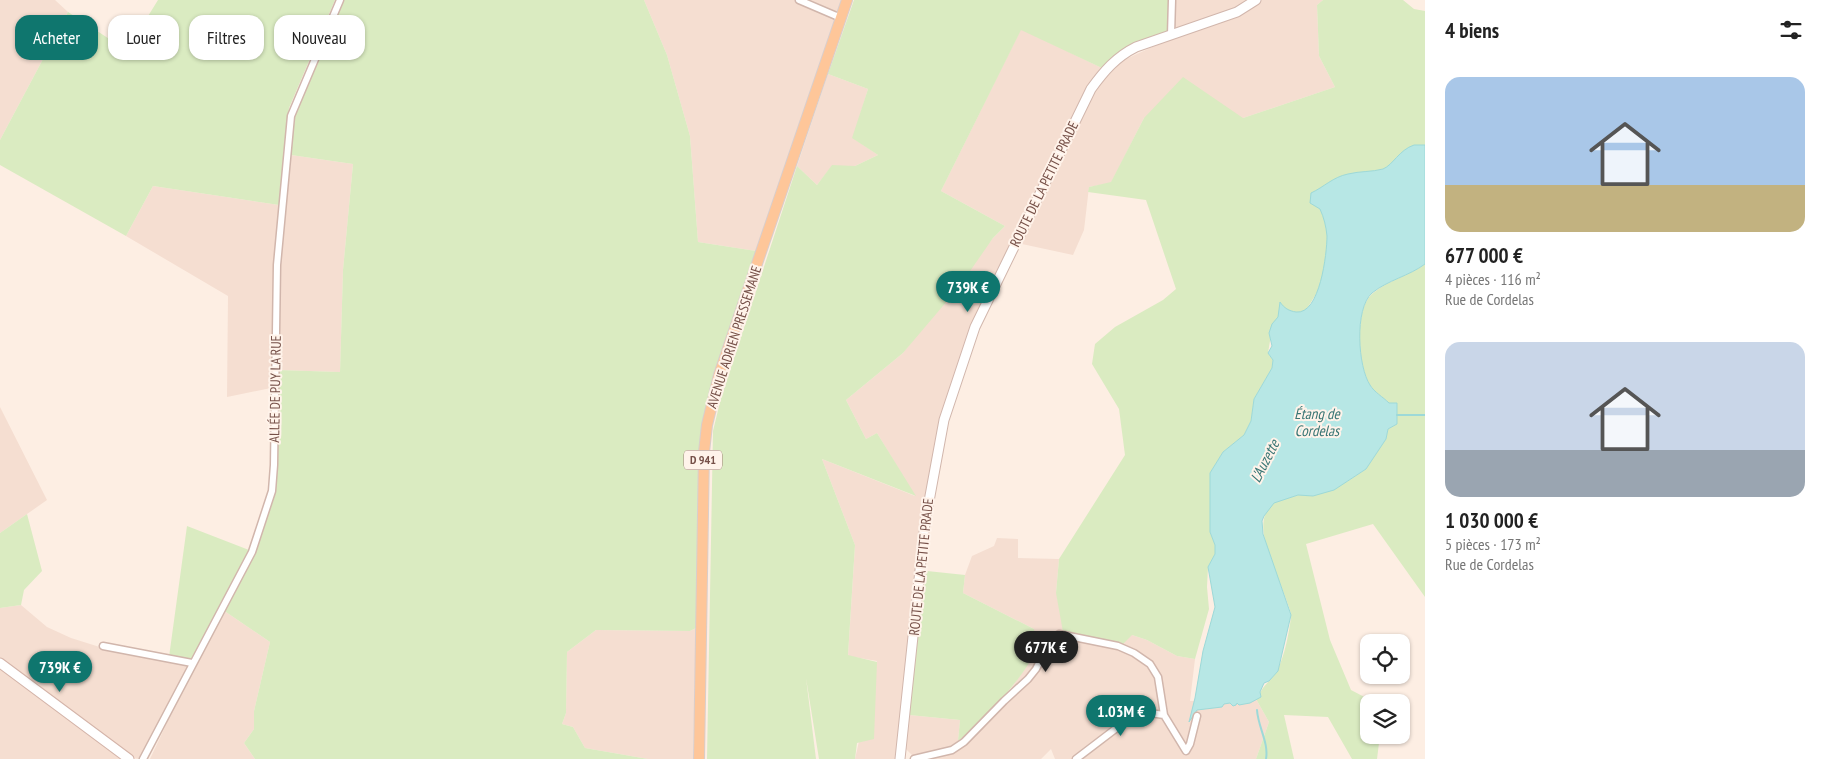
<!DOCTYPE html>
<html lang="fr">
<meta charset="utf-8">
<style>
body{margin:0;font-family:"PT Sans Narrow",sans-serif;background:#f6f6f6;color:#222;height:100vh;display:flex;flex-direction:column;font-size:19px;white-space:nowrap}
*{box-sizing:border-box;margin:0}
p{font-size:16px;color:#767676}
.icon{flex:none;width:28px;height:28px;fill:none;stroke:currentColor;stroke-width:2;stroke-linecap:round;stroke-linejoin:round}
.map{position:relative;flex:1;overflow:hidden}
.side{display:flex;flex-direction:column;background:#fff;width:400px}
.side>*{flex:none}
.banner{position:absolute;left:15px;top:15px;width:475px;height:45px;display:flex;gap:10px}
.buttons{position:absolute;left:1360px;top:634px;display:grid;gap:10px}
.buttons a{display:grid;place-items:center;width:50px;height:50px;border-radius:10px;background:#fff;box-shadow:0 1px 4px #0004;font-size:25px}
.price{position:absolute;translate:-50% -42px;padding:0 11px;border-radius:18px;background:#0f766e;color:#fff;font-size:16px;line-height:32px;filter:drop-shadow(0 1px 2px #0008)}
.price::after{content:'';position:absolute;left:50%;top:30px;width:15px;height:11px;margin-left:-8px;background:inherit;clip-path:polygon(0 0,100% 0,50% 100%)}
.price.active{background:#222;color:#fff}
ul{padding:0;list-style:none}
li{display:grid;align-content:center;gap:10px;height:265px;padding:0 20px}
li span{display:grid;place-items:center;height:155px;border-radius:15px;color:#555}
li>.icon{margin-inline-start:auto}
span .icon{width:90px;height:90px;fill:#fffc;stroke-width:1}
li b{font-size:21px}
h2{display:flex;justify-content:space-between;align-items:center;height:60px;padding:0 20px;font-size:21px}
.tag{padding:0 18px;border-radius:15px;background:#fff;box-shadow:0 1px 4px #0004;font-size:18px;line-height:45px}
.tag.active{background:#0f766e;color:#fff}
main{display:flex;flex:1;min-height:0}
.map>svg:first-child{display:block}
.residential{fill:#f5ded1}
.green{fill:#daebc1}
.water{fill:#b7e7e5;stroke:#9dd9d8}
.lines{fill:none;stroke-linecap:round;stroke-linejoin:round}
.stream{stroke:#9dd9d8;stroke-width:2}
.minor-casing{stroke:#d1b6ac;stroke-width:9}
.tertiary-casing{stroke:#d1b6ac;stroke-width:11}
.secondary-casing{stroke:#d4b4a9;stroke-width:11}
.primary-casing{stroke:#d9cecc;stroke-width:12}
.minor{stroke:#fff;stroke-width:6}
.tertiary{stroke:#fff;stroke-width:9}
.secondary{stroke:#fff;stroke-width:9}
.primary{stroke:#fec699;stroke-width:10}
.labels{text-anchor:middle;stroke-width:4;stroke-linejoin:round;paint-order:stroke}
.shield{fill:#fff3ea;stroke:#9f8179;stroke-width:1}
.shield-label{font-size:12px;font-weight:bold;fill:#765048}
.street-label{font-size:14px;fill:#765048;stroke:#fff3ea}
.water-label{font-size:15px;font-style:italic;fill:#387574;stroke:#fff3ea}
</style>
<main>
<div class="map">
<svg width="1425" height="759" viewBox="0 0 1425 759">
<rect width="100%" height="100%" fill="#fdeee3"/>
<path class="residential" d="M0,0H55L68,12L0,140Z
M644,0H842L756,251L698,242L690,136L667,55Z
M1169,0H1323L1317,5L1319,56L1335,87L1243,118H1144L1111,183L1089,187L1084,230L1073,255L1022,244L1018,234L972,325L937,441L898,759H855L877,661L848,656L855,545L822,459L915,496L877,433L866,439L846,400L903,353L993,238L1005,226L941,191L1021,29L1104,69L1159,44L1168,34Z
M828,74L868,89L853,138L878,155L855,166H832L817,185L797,166Z
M291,155L353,164L343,270L340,372L278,370L280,268Z
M153,186L279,205L274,275L271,388L227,397L228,296L126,236Z
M0,407L47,500L0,533Z
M997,538L1018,539V558L1059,559L1056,593L1132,635L1147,640L1177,656L1195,659L1190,701L1256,699L1269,722L1256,759H1055L1051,749L1041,759H926L950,754L968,743L1031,678L1045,644L1028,676L1000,703L1025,669L1034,629L963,593L965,575L972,556L994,546Z
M21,605L47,627L71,638L106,649L191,661L144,756L139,759L133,758L0,659V608Z
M223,610L270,642L254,711V729L244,743L255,759H150L195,663Z
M696,628L693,759H648L585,748L573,727L562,724L566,713L567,652L596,630L690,631Z
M0,667L124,759H0Z
M909,715L960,720L958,741L949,747L913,756L906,749Z"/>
<path class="green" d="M158,0H335L289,108L279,205L153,186L126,236L0,165V140L68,12L117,44L132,42Z
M342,0H644L667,55L690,136L698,242L756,251L704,414L701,437L696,628L690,631L596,630L567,652L566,713L562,724L573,727L585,748L648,759H255L244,743L254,729V711L270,642L223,610L254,553L275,490L278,370L340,372L343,270L353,164L291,155L295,114Z
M854,0H1169L1168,34L1121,50L1104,69L1021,30L941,191L1005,226L993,238L959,287L903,353L846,400L866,439L877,433L916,496L822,459L855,545L848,655L877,662L874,739L857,743L855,759H819L806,678L816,759H707L713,431L721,398L797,166L817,185L832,165L855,166L878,155L852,138L868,89L828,74Z
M1323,0H1403L1414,9L1425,11V160L1318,203L1331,229L1325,280L1306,310L1273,323L1268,353L1273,360L1272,368L1254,399L1251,421L1244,435L1223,452L1210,473V532L1215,545V554L1208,567L1207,587L1209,609L1195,659L1177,656L1147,640L1132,635L1122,645L1063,632L1056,593L1059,559L1125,455L1119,409L1092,364L1095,344L1115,327L1163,300L1176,289L1146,200L1088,192L1089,187L1111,182L1144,118L1183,77L1243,118L1335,87L1319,56L1317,5Z
M1425,264V597L1373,524L1306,544L1330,640L1351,690L1374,702H1369V735H1380L1377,759H1352L1328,717L1284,715L1294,759H1256L1269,722L1256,699L1261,696L1260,693C1265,683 1274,678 1278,669C1285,654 1289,633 1291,617C1291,611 1288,605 1286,599C1278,574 1245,518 1277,501L1302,494L1313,496L1348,481L1366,469L1386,439L1388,429L1397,424V403H1389C1383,397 1374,392 1370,385C1358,367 1354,309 1372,294C1388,280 1409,276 1425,264Z
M27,514L42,571L24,590L21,605L0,608V533Z
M187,526L249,550L191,661L169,657Z
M927,571L965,575L963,593L1034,629C1035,635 1036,643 1035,648C1032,671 977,727 958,741L960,720L909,715L923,574Z"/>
<path class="water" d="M1414,145H1425V264C1409,276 1388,280 1372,293C1354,309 1358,367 1370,385C1374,392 1383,397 1389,403H1397V424L1388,429L1386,439L1366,469L1334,490L1313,496L1298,495L1274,503L1264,516L1262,521L1263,534L1291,615L1278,671L1269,681L1264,683L1260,692L1261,697L1250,703L1239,705L1237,703L1236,705L1233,706L1230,703L1224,704L1222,707L1197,710L1189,722L1195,698L1203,651L1215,607L1208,567L1215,554V545L1210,532V473L1223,452L1244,435L1251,421L1254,399L1272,368L1273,360L1268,353L1272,346L1269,333L1272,324L1278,317L1280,302C1284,308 1289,311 1296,312C1320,315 1327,253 1327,236C1326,226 1324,218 1320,209L1310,203L1311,193C1324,187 1333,177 1348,174C1360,171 1372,172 1383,169C1393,165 1399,150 1414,145Z"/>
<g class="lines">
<path class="stream" d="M1397,415H1425
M1257,710C1258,727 1269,743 1266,759"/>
<g class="minor-casing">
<path id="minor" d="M799,0L841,18
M1171,35L1172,0
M103,646L192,663
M143,759L252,552L272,491L274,465L277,265L291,116L340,0
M914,759L952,750L964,742L1004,701L1028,679L1036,669L1050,641L1059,634L1118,646L1134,653L1150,664L1158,677L1164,715L1186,751L1190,744L1197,716
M1076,759L1135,714L1143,712L1164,715"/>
</g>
<g class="tertiary-casing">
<path id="tertiary" d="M900,759L925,523L944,420L975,327L1091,89C1104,71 1116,57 1136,47L1237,12L1256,0"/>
</g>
<g class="secondary-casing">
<path id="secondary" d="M0,663L129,759"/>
</g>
<g class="primary-casing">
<path id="primary" d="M699,759L704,452L707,425L719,375L847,0"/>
</g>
<use href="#minor" class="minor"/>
<use href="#tertiary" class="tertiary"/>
<use href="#secondary" class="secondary"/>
<use href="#primary" class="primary"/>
</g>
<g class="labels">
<rect class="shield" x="684" y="450.5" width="38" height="19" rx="4"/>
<g class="shield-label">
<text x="703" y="464">D 941</text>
</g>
<g class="street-label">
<text transform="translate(1044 184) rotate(-64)" y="5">ROUTE DE LA PETITE PRADE</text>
<text transform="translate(734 337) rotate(-72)" y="5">AVENUE ADRIEN PRESSEMANE</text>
<text transform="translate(275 389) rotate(-89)" y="5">ALLÉE DE PUY LA RUE</text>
<text transform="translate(921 567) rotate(-84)" y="5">ROUTE DE LA PETITE PRADE</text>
</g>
<g class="water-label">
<text x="1317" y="419">Étang de<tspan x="1317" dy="17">Cordelas</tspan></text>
<text transform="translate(1265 461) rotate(-63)" y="5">L'Auzette</text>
</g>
</g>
</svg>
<div class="buttons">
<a><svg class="icon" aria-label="locate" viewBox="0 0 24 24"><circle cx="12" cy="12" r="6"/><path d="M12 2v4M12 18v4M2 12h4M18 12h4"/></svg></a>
<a><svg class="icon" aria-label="layers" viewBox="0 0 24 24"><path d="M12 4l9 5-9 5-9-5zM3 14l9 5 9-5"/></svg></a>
</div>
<b class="price" style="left:968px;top:313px">739K €</b>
<b class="price active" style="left:1046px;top:673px">677K €</b>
<b class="price" style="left:60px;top:693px">739K €</b>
<b class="price" style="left:1121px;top:737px">1.03M €</b>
<div class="banner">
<a class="tag active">Acheter</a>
<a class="tag">Louer</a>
<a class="tag">Filtres</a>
<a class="tag">Nouveau</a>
</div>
</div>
<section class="side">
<h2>4 biens<svg class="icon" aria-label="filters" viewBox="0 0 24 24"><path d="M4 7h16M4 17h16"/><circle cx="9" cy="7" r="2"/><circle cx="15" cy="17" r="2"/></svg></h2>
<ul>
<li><span style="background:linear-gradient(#a9c7e8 70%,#c2b280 0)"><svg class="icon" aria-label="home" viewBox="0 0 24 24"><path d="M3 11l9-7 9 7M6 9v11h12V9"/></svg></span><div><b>677 000 €</b><p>4 pièces · 116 m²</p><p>Rue de Cordelas</p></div></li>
<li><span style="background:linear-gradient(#c9d6e8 70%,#9aa5b1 0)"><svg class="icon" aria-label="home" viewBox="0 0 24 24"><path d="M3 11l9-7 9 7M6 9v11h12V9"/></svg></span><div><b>1 030 000 €</b><p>5 pièces · 173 m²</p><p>Rue de Cordelas</p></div></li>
</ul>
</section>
</main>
